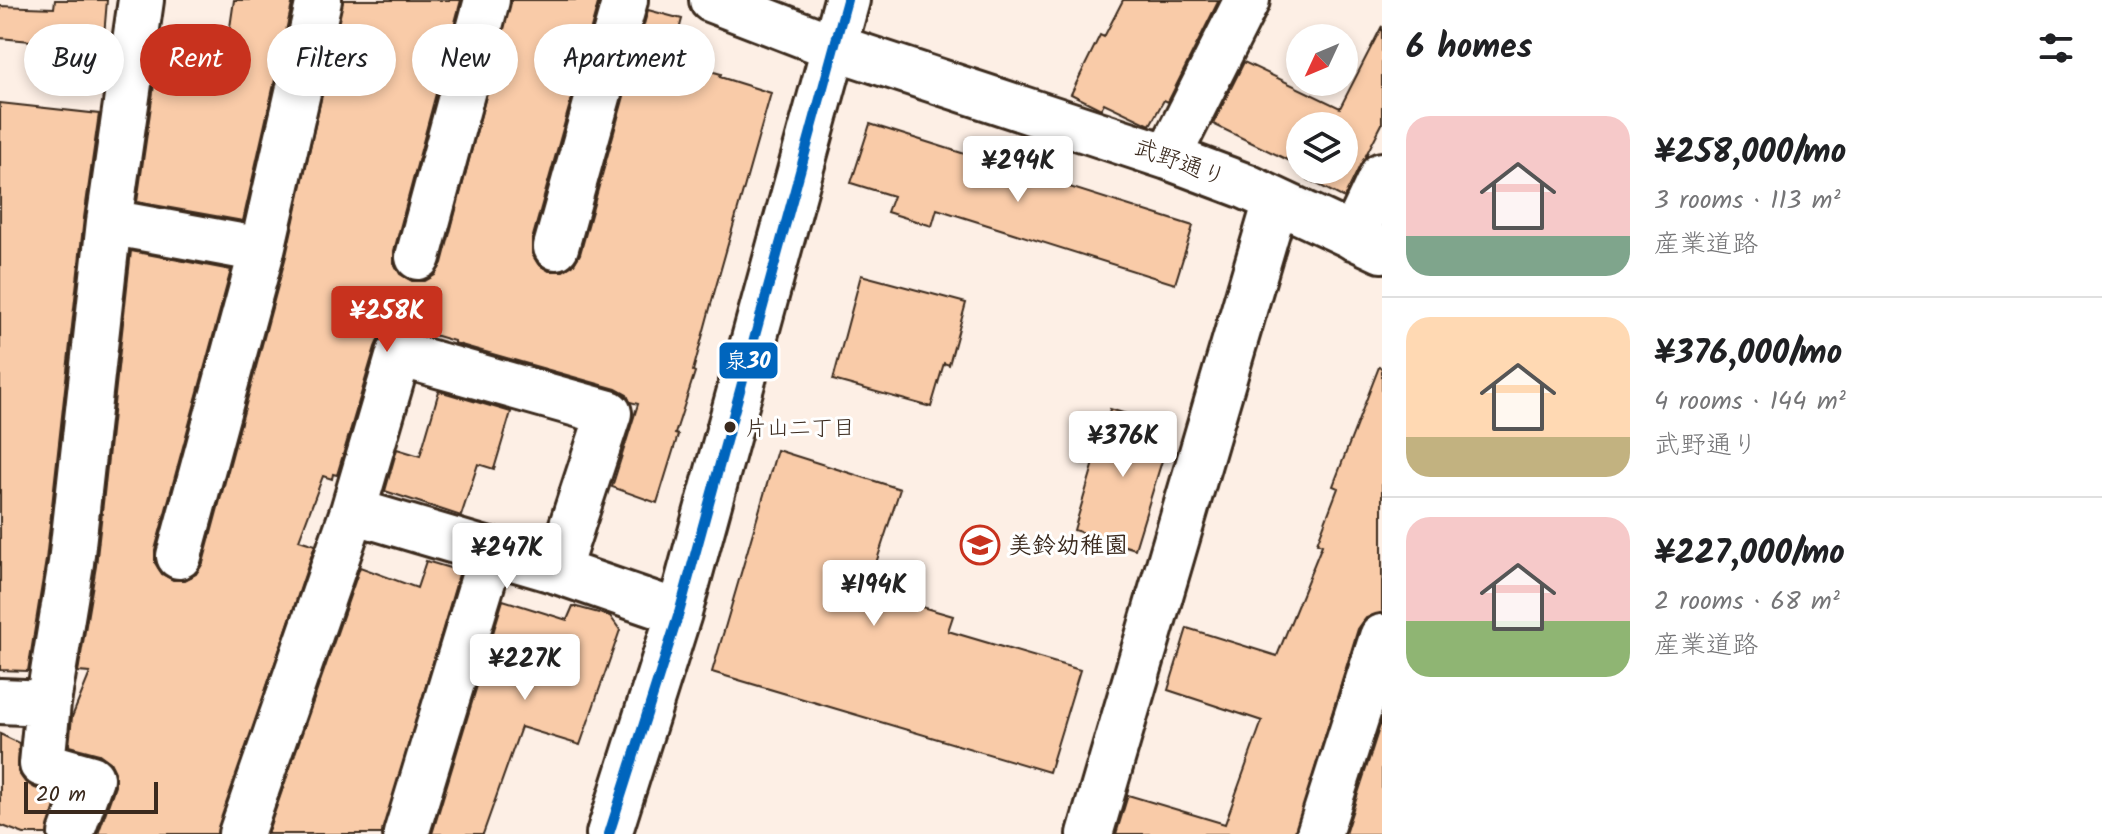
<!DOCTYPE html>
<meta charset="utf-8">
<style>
body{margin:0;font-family:Kalam,"Klee One",sans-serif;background:#f6f6f6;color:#202124;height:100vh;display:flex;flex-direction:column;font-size:30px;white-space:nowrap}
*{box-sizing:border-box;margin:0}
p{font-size:26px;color:#757577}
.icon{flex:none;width:44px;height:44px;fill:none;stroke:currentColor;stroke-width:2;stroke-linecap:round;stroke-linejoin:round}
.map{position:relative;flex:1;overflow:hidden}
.side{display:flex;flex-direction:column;background:#fff;width:720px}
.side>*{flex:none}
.top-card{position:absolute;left:24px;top:24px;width:760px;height:72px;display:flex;gap:16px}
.needle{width:52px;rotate:226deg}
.tools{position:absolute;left:1286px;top:24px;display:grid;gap:16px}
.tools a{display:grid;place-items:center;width:72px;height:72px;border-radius:50%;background:#fff;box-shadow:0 4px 12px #0003;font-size:40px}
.scale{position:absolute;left:24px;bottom:20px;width:134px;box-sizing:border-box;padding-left:8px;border:4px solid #3b2a1e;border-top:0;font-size:22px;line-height:28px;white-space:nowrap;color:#3b2a1e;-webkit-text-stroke:6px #fff;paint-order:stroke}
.price{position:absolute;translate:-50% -68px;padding:0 18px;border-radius:8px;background:#fff;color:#222;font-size:26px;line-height:52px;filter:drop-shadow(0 2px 4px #0008)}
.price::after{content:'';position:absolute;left:50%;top:48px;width:24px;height:18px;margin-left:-12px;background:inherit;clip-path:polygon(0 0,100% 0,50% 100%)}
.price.active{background:#c8321e;color:#fff}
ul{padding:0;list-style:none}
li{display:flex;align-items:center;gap:24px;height:200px;padding:0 24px}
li+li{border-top:2px solid #e0e0e0}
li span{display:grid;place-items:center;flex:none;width:224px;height:160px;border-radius:24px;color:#555}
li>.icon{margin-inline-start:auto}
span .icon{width:96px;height:96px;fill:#fffc;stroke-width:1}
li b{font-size:34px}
h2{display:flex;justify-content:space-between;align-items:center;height:96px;padding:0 24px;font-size:34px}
.chip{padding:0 28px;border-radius:36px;background:#fff;box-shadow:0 4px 12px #0003;font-size:28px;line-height:72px}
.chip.active{background:#c8321e;color:#fff}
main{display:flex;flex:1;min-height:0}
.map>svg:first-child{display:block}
.building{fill:#f9cba8;stroke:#3b2a1e;stroke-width:2}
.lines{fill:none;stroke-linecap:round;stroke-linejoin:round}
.minor-casing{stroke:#3b2a1e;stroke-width:50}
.minor{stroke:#fff;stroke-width:44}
.bus-1-casing{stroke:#fff;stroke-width:16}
.bus-1{stroke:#0065bd;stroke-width:10}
.bus-dot{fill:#3b2a1e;stroke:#fff;stroke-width:3}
.labels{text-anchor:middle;stroke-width:6;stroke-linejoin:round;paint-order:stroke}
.bus-label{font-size:22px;fill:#3b2a1e;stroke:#fff;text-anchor:start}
.street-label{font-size:24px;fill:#3b2a1e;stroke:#fff}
.poi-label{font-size:24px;font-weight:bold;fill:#3b2a1e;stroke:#fff;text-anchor:start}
.line-badge{stroke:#fff;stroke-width:3}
.badge-label{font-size:22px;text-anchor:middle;font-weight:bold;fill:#fff}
</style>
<main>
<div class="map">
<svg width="1382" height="834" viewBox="0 0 1382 834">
<rect width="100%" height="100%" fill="#fdefe5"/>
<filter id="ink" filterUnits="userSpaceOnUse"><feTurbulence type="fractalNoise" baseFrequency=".0125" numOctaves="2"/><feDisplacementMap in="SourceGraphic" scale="16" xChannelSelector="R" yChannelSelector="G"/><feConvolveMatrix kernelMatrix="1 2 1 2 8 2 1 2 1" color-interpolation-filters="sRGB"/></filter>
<g filter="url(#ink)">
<path class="building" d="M55,0H107L103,48L0,38V6L54,8Z
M234,0H293L243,221L137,202L161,37L192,43L193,33L228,41Z
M343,0H461L394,251V263L400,274L412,281H425L435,275L442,263L511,0H599L532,240V254L538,264L549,271H563L574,264L580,254L648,10L682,19L671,60L721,74L720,77L771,93L713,297L693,371L695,372L675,434L678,435L657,503L612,487L638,404L630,402L627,395L616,389L454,343V341L386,321L375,347L337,475L333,474L332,479L323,476L299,540L315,545L217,834H98L115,786V772L110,762L99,754L69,746L72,717L90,673L78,672L96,566L131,251L231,270L155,550V563L162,574L173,580H185L196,574L203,563L286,256Z
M1123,0H1219L1168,102L1164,100L1150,125L1104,103L1101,109L1071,94L1100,35L1104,37Z
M1382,26V124L1344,198L1305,178L1307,170H1344V126H1300V166L1213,124L1244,62L1340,108Z
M0,103L99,114L84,218L46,560L28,671L0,670Z
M870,124L1193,226L1175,284L937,209L932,226L887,212L893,196L851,183Z
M861,275L966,303L949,365L944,363L931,407L833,380Z
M1379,367L1382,368V613L1366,618L1358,629L1295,834H1116L1128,795L1225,824L1262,721L1168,690L1187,628L1277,656L1322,545L1317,543L1338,488L1333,486Z
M439,391L511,412L494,469L478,464L461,516L385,491L397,449L420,456Z
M1110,409L1172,428L1135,549L1074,530Z
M777,450L900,489L867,591L953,616L948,631L1080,670L1049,772L712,672Z
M426,561L460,571L382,834H267L360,567L417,588Z
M503,600L567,620L573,606L610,616L620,630L580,745L521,727L483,834H432Z
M1382,719V834H1345Z
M0,734L19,743L18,772L25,782L35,788L58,795L47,834H24L0,825Z"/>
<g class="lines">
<g class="minor-casing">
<path id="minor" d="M712,0L834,47L1168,157L1245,186L1382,250
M1168,157L1247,0
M109,222L262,250
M1353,237L1382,175
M556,247L625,0
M418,257L487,0
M353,511L557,571L679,613
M179,556L262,250L319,0
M0,701L48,703L71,563L109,222L141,0
M48,703L42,764L91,778L71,834
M241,834L353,511L399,354L609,413L557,571
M406,834L492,551
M609,834L679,613L847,0
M1090,834L1276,201
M1319,834L1382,637"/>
</g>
<use href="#minor" class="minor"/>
<g class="bus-1-casing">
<path id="bus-1" d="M609,834L679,613L847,0"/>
</g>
<use href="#bus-1" class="bus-1"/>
</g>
</g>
<defs>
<g id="school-ring" transform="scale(2)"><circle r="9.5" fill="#fff" stroke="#c8321e" stroke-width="1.5"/><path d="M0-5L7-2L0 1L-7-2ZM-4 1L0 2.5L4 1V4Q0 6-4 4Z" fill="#c8321e"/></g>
</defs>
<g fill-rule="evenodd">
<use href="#school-ring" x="980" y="545"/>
</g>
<circle class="bus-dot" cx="730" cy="427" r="7"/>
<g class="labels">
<g class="bus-label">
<text x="745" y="435">片山二丁目</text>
</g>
<g class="street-label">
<text transform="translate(1180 162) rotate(20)" y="8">武野通り</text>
</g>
<g class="poi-label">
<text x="1008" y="553">美鈴幼稚園</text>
</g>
</g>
<rect class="line-badge" x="718" y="341" width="61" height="39" rx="8" fill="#0065bd"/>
<g class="badge-label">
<text x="748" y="368">泉30</text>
</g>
</svg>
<div class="tools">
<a><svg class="needle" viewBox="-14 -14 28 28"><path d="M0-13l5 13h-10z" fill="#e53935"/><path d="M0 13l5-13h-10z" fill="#757577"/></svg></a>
<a><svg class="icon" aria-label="layers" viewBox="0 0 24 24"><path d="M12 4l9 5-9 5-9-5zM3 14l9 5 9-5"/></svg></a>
</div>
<div class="scale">20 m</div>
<b class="price" style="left:1018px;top:204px">¥294K</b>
<b class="price active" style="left:387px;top:354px">¥258K</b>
<b class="price" style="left:1123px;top:479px">¥376K</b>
<b class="price" style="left:507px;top:591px">¥247K</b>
<b class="price" style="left:874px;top:628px">¥194K</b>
<b class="price" style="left:525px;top:702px">¥227K</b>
<div class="top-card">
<a class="chip">Buy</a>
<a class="chip active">Rent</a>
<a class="chip">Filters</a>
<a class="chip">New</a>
<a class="chip">Apartment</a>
</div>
</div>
<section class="side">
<h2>6 homes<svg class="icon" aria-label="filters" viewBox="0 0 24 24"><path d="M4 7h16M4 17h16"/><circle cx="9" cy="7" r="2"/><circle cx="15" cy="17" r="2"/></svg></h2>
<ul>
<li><span style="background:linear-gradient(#f6c9c9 75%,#7fa58c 0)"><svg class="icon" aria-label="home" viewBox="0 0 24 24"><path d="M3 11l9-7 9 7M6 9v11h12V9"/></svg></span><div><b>¥258,000/mo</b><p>3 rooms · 113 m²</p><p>産業道路</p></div></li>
<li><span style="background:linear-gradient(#ffd9b3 75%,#c2b280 0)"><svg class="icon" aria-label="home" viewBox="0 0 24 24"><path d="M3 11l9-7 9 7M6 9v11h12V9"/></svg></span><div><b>¥376,000/mo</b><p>4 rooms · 144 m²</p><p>武野通り</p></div></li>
<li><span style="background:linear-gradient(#f6c9c9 65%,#8fb573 0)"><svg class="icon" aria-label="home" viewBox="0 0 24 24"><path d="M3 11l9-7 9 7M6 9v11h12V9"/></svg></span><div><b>¥227,000/mo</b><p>2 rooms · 68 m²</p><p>産業道路</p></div></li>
</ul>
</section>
</main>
